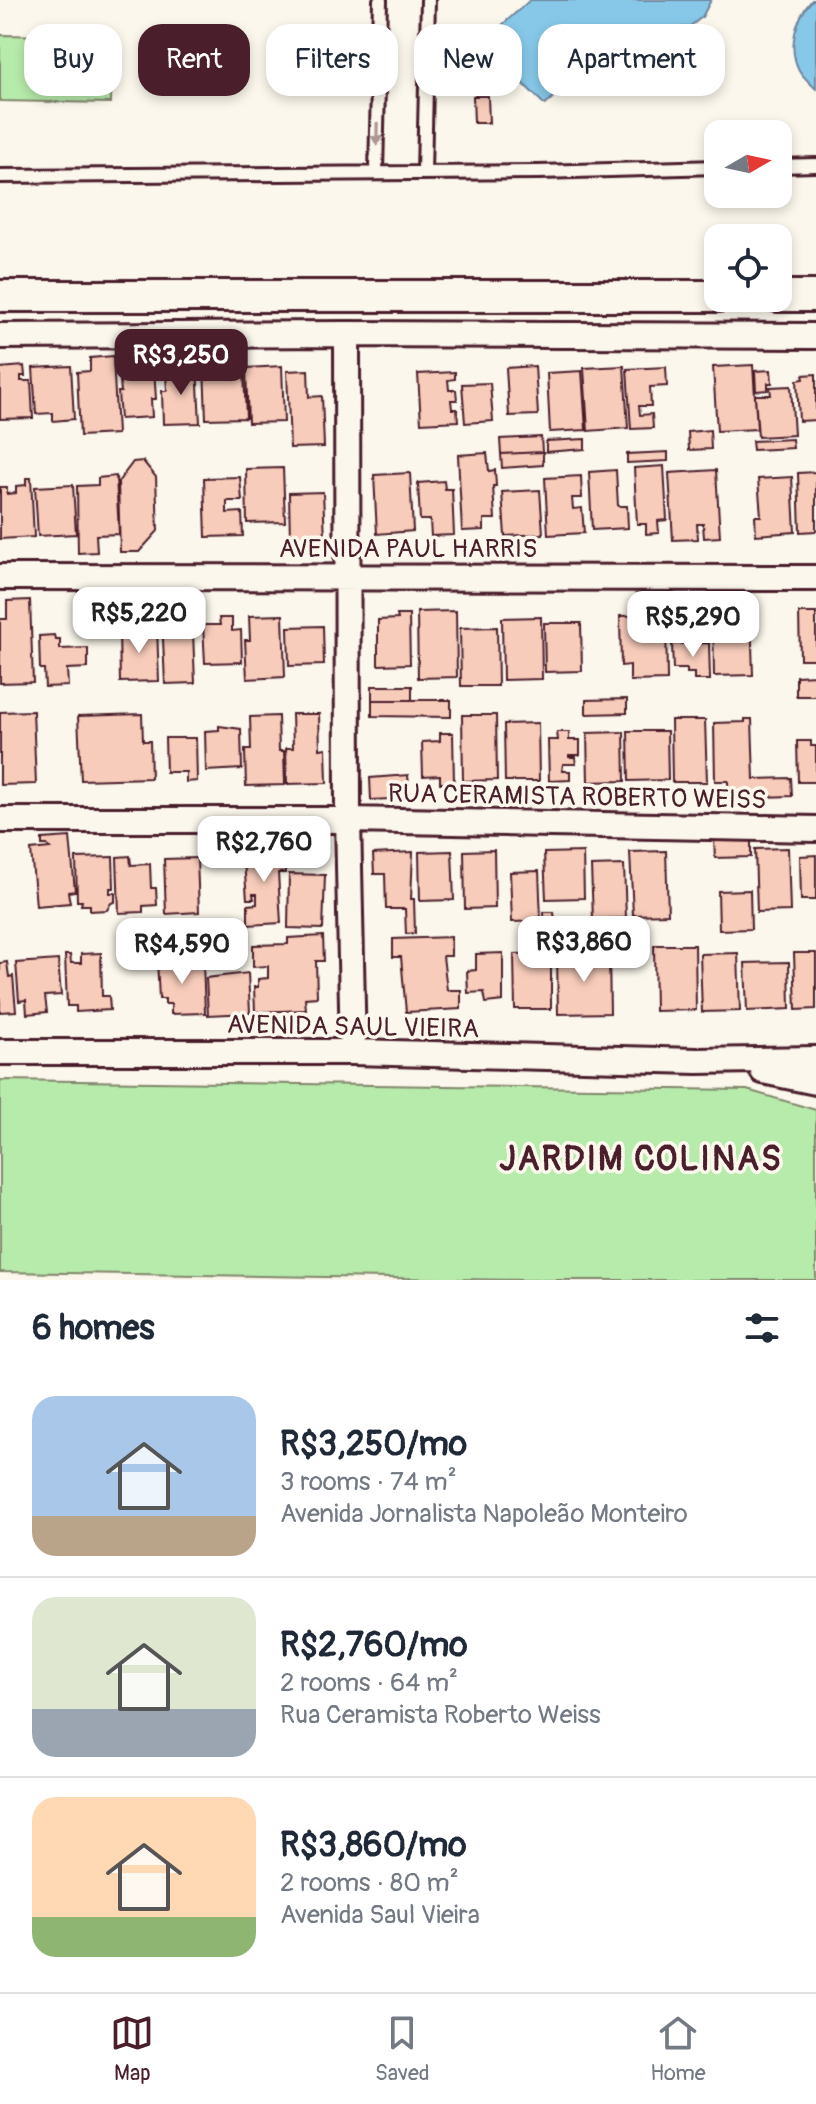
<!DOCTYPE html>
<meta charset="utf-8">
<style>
body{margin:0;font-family:Pangolin,sans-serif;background:#f6f6f7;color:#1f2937;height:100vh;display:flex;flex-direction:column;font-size:30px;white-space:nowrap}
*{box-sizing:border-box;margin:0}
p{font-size:26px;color:#747a83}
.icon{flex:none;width:44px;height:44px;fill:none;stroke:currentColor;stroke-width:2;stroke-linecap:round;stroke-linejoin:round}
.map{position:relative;height:1280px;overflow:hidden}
.panel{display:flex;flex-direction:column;background:#fff;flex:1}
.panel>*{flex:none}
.banner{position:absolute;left:24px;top:24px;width:768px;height:72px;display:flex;gap:16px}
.needle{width:52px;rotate:81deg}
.fabs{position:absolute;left:704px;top:120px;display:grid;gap:16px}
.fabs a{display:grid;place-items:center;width:88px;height:88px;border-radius:16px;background:#fff;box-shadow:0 4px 12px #0003;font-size:40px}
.price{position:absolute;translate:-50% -68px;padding:0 18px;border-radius:16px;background:#fff;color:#222;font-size:26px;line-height:52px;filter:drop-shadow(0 2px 4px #0008)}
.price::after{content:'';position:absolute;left:50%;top:48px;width:24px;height:18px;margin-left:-12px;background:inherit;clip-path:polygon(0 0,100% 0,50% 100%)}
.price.active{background:#4a1f2b;color:#fff}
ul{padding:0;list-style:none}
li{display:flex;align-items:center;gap:24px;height:200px;padding:0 32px}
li+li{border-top:2px solid #e0e1e3}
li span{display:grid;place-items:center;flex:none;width:224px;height:160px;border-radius:24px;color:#555}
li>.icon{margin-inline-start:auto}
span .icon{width:96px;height:96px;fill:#fffc;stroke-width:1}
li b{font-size:34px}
h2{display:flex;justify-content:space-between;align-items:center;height:96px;padding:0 32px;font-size:34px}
.pill{padding:0 28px;border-radius:24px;background:#fff;box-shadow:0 4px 12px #0003;font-size:28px;line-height:72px}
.pill.active{background:#4a1f2b;color:#fff}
.tabs{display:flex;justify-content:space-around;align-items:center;height:112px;border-top:2px solid #e0e1e3;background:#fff;font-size:22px;color:#747a83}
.tabs a{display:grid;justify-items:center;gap:4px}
.tabs .active{color:#4a1f2b}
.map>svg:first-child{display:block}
.green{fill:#b7ebab;stroke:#80856b;stroke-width:2}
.water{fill:#87c8e8;stroke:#6f849c;stroke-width:2}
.building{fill:#f8ccbb;stroke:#4a1f2b;stroke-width:2}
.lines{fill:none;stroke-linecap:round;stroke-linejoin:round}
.service-casing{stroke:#4a1f2b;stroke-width:18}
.minor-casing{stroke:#4a1f2b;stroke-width:30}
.tertiary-casing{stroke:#4a1f2b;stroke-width:36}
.service{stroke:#fbf7ec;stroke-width:12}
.minor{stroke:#fbf7ec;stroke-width:24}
.tertiary{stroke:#fbf7ec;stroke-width:30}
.oneway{fill:#ab9695}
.labels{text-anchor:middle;stroke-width:7;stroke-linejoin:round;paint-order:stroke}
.street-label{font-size:26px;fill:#4a1f2b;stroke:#fbf7ec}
.district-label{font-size:34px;font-weight:bold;letter-spacing:2px;fill:#4a1f2b;stroke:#fbf7ec}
</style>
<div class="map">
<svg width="816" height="1280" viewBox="0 0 816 1280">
<rect width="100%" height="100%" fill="#fbf7ec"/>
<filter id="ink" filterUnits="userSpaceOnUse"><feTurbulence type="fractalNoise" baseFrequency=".0125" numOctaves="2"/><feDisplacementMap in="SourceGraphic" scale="16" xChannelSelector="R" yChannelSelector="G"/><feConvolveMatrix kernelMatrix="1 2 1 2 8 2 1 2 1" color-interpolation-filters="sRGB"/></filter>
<g filter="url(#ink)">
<path class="green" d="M0,35L112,37L111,103L0,101Z
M0,1080L747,1090L816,1110V1280H525L0,1272Z"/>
<path class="water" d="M530,0H711L702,17L689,27L619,34L545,105L482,43Z
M812,0H816V89C811,84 803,77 799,70C787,47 796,18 812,0Z"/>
<path class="building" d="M473,96H488L489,123H474Z
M243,351L246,418L206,419L204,366L215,365L214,353Z
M113,356L117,434L80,436L77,372L90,371V358Z
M753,365L757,429L717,431L713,367Z
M24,366L25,376H21V381H31L33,418L0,419V368Z
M71,366L74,419L53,421V413L36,414L33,368Z
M197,366L200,423L163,424L162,391H167L166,374L176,367Z
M282,366L284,422L248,423L246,368Z
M535,366L538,415L509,416L506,368Z
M624,366L628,428L588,431L584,368Z
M666,367L667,386L650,387L651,406H639L640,415L652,414L653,428L631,429L627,369Z
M154,368L156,399H151L152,417L120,419L118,392H121L120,380H126V369Z
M308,370L309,397L322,396L324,447L290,448L287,371Z
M771,370L772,383H768V390L756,391L755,371Z
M582,371L586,430L550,432L547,373Z
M455,372V379L448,380L449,390H456L457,400H451L452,409H457L458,421L421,423L418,374Z
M816,374V420L799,421L797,380L804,379L803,375Z
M490,383L493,421L465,423L462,384Z
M791,386L794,435L758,437L755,395H771L770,387Z
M710,430L711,449L689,450L688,432Z
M541,437L542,452L501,454L500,439Z
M585,439V449L546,452V441Z
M792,439L793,448L753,450L752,441Z
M543,452V465L502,468L501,454Z
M668,452V461L627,463V454Z
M487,453L489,471L495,470L496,486H493L495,519H484V530L462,531L458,455Z
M143,461L156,477L158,531L139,552H120L118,482L133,462Z
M664,466L667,520L658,521L659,533L646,534V524H637L634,468Z
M283,468L285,522L247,523L246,469Z
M616,470L618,506H627L628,528L592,530L589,472Z
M716,470L720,537L704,538L703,524H697L698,539L673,540L669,473Z
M816,472V531L800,532L798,473Z
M410,473L413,531L377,534L374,475Z
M116,476L119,534L96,535L97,552L78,553L77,486L98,485V478Z
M581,476L582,498H572L573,509L582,508L584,533L548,535L545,478Z
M240,477L242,501H227V513L242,512L243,536L206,537L204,478Z
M792,477L795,532L756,535L755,516H761L758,479Z
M26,478H31L34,537L0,539V487H7V494L16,493V486L26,485Z
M444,481L445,489H452L454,535L431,536L430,520H420L418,483Z
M73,485L76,534L38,536L35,487Z
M540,490L543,534L505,536L502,492Z
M323,492L325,539L290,540L289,493Z
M30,600L33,682L0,683V619H7V601Z
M456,611L457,677L418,678L417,612Z
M709,613L710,640H673L672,614Z
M799,613H816V659H800Z
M713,614H751L753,675L714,676Z
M184,615V632H193L195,683L165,684L162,616Z
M283,615L285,677L247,679L245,640H250L249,616Z
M397,615H409L410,664L378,665V620L398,619Z
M666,615L667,680L630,681V665L621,666L620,616Z
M541,617L542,679L503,680L502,618Z
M219,618H232V631L241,630L242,662L205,663L203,625H220Z
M544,623H581L582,671L545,672Z
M323,626L324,665L289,666L288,627Z
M497,627L498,686H461L460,628Z
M157,628L159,681L120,682L119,629Z
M54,635L55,639H60V649L88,648V668L67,669L68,686L45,687L44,669H40L39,636Z
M709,643L710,680H694V673H687V669H673L672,644Z
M816,675V696H796V676Z
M372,686H412V700H372Z
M627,699V713L586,714V700Z
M372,700H451V717L372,716Z
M33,711L36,784L0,785V712Z
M142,714L143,741H150L151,778L81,780L78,716Z
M292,714H319L320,749L326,748L327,783L287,784L286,748H293Z
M462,715H496L497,780L463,781Z
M278,716L279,751H284L285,785L246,786L245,750H251L250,717Z
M745,719H752L754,779L791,778L792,796L728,798V781H715L714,723L745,722Z
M671,720H705L707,782H672Z
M538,723L539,781H505L504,724Z
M219,726L241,729L242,769L206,771L205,731L219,730Z
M628,731H667L668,780L629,781Z
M557,732H569V740H580V755H569V757H575L576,764H563L562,771H570V780L549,781L548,740H558Z
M624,732L625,781L588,782L587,733Z
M440,733H453L454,783H440V775L423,776L422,742L440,741Z
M165,738H196L197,781L186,782V772H166Z
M797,741H811V746H816V782H798Z
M408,775L410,798L371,800L370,778Z
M70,837L75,891L68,892L70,903L36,906L31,850L50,848L47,845H42V839Z
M751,838V857L715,858L714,839Z
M788,848L790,911L757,912L755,849Z
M284,849L285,873H278L281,923L248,925V905L257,904V894H253L254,899H247L243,850Z
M494,850L495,908L465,909L464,851Z
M452,851L454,900L420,901L419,852Z
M666,851L668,914L633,915L630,852Z
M413,852L411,899H414L415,933L406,934L405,909H386L385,874H374L373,854Z
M583,852L584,898L546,899L544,853Z
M816,855V900H801L800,856Z
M130,856L131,865L150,864L151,888H156L157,905L143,906V912L119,913L117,857Z
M113,857L114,888H110V893H115V902L111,903L107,910L90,911V905H81L82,901H77L76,858Z
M197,858L199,912L166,914L164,859Z
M624,865L626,918L593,919L591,866Z
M539,871L541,921L512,922L510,872Z
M289,874L325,875L323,929L288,928Z
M750,890L751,929L719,930L718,891Z
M544,912H554L555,922H570L571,934L545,935Z
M625,920L626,936L584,937V921Z
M323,936L324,961H316L317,997L305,998L306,1010L255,1012L254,987H258V979L268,978V966L253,967V945L288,944V938Z
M451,937V956H443L447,990H461V1009L406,1012L401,957H393V939Z
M654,945H695L696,1010L655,1011Z
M101,953L102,996H109L110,1010L76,1012V1006H67L65,955H70L71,963H81V954Z
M503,953V1001L486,1003L484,992L468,993L467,971L476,970V954Z
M551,953V1009H515L514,954Z
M738,953L740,1011L702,1012L700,954Z
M794,953H816V1009L796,1010Z
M609,954L610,1013L558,1014L557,955Z
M157,959H177L178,963L203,962L205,1013L171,1014V1004H165V999H159Z
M58,960L61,995L45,996L47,1012L27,1014L26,1000L19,1001L16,963Z
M7,962L9,977L13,976L16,1011L0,1012V963Z
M789,962L790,1009L747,1011L745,963Z
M248,973L250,1013L208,1015L206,978Z"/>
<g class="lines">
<g class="service-casing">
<path id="service" d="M778,166L816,165
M424,172L428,0
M376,173L380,0
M0,176L539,172L718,167"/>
</g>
<g class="minor-casing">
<path id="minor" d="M347,334L348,820L353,1052
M0,336L347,334L816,336
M0,577L816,578
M0,820H348L816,829
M0,1052H353L697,1061L816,1059
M763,1071L816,1082"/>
</g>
<g class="tertiary-casing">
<path id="tertiary" d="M0,296H718
M778,296H816"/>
</g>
<use href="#service" class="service"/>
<use href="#minor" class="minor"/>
<use href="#tertiary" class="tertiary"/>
</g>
<defs><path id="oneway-solid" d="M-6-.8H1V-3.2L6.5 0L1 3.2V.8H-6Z" transform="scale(2)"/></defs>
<use class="oneway" href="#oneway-solid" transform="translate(377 134) rotate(91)"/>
</g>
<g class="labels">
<g class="street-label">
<text x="408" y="557">AVENIDA PAUL HARRIS</text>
<text transform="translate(577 796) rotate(1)" y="9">RUA CERAMISTA ROBERTO WEISS</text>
<text transform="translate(353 1026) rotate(1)" y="9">AVENIDA SAUL VIEIRA</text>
</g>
<g class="district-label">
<text x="641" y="1170">JARDIM COLINAS</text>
</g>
</g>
</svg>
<div class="fabs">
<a><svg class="needle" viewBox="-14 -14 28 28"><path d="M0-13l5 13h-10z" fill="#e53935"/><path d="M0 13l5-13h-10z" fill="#747a83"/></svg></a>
<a><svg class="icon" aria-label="locate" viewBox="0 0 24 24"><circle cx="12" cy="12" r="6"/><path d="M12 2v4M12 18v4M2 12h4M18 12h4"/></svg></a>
</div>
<b class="price active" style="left:181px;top:397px">R$3,250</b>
<b class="price" style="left:139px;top:655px">R$5,220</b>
<b class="price" style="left:693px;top:659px">R$5,290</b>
<b class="price" style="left:264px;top:884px">R$2,760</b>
<b class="price" style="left:584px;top:984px">R$3,860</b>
<b class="price" style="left:182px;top:986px">R$4,590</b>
<div class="banner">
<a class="pill">Buy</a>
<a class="pill active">Rent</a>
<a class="pill">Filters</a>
<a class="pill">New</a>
<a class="pill">Apartment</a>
</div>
</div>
<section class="panel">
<h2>6 homes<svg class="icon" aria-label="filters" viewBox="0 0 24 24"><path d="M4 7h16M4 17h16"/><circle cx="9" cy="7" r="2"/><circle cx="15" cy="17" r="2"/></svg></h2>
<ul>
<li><span style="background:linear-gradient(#a9c7e8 75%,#b9a48a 0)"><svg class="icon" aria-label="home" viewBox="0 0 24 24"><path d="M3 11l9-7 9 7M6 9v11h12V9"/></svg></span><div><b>R$3,250/mo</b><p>3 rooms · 74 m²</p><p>Avenida Jornalista Napoleão Monteiro</p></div></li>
<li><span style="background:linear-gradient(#dfe7d0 70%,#9aa5b1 0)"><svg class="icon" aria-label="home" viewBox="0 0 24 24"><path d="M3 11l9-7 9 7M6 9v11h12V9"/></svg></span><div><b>R$2,760/mo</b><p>2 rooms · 64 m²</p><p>Rua Ceramista Roberto Weiss</p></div></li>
<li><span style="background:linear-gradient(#ffd9b3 75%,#8fb573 0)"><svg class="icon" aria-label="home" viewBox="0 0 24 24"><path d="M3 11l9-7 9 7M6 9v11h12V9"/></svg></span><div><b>R$3,860/mo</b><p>2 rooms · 80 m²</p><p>Avenida Saul Vieira</p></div></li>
</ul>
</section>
<nav class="tabs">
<a class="active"><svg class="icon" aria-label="map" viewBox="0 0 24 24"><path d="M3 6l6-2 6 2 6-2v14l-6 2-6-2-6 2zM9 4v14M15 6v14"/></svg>Map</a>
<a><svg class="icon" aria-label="saved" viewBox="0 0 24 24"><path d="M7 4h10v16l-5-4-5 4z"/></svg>Saved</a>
<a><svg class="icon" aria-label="home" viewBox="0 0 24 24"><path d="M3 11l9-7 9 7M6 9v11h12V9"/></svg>Home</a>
</nav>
